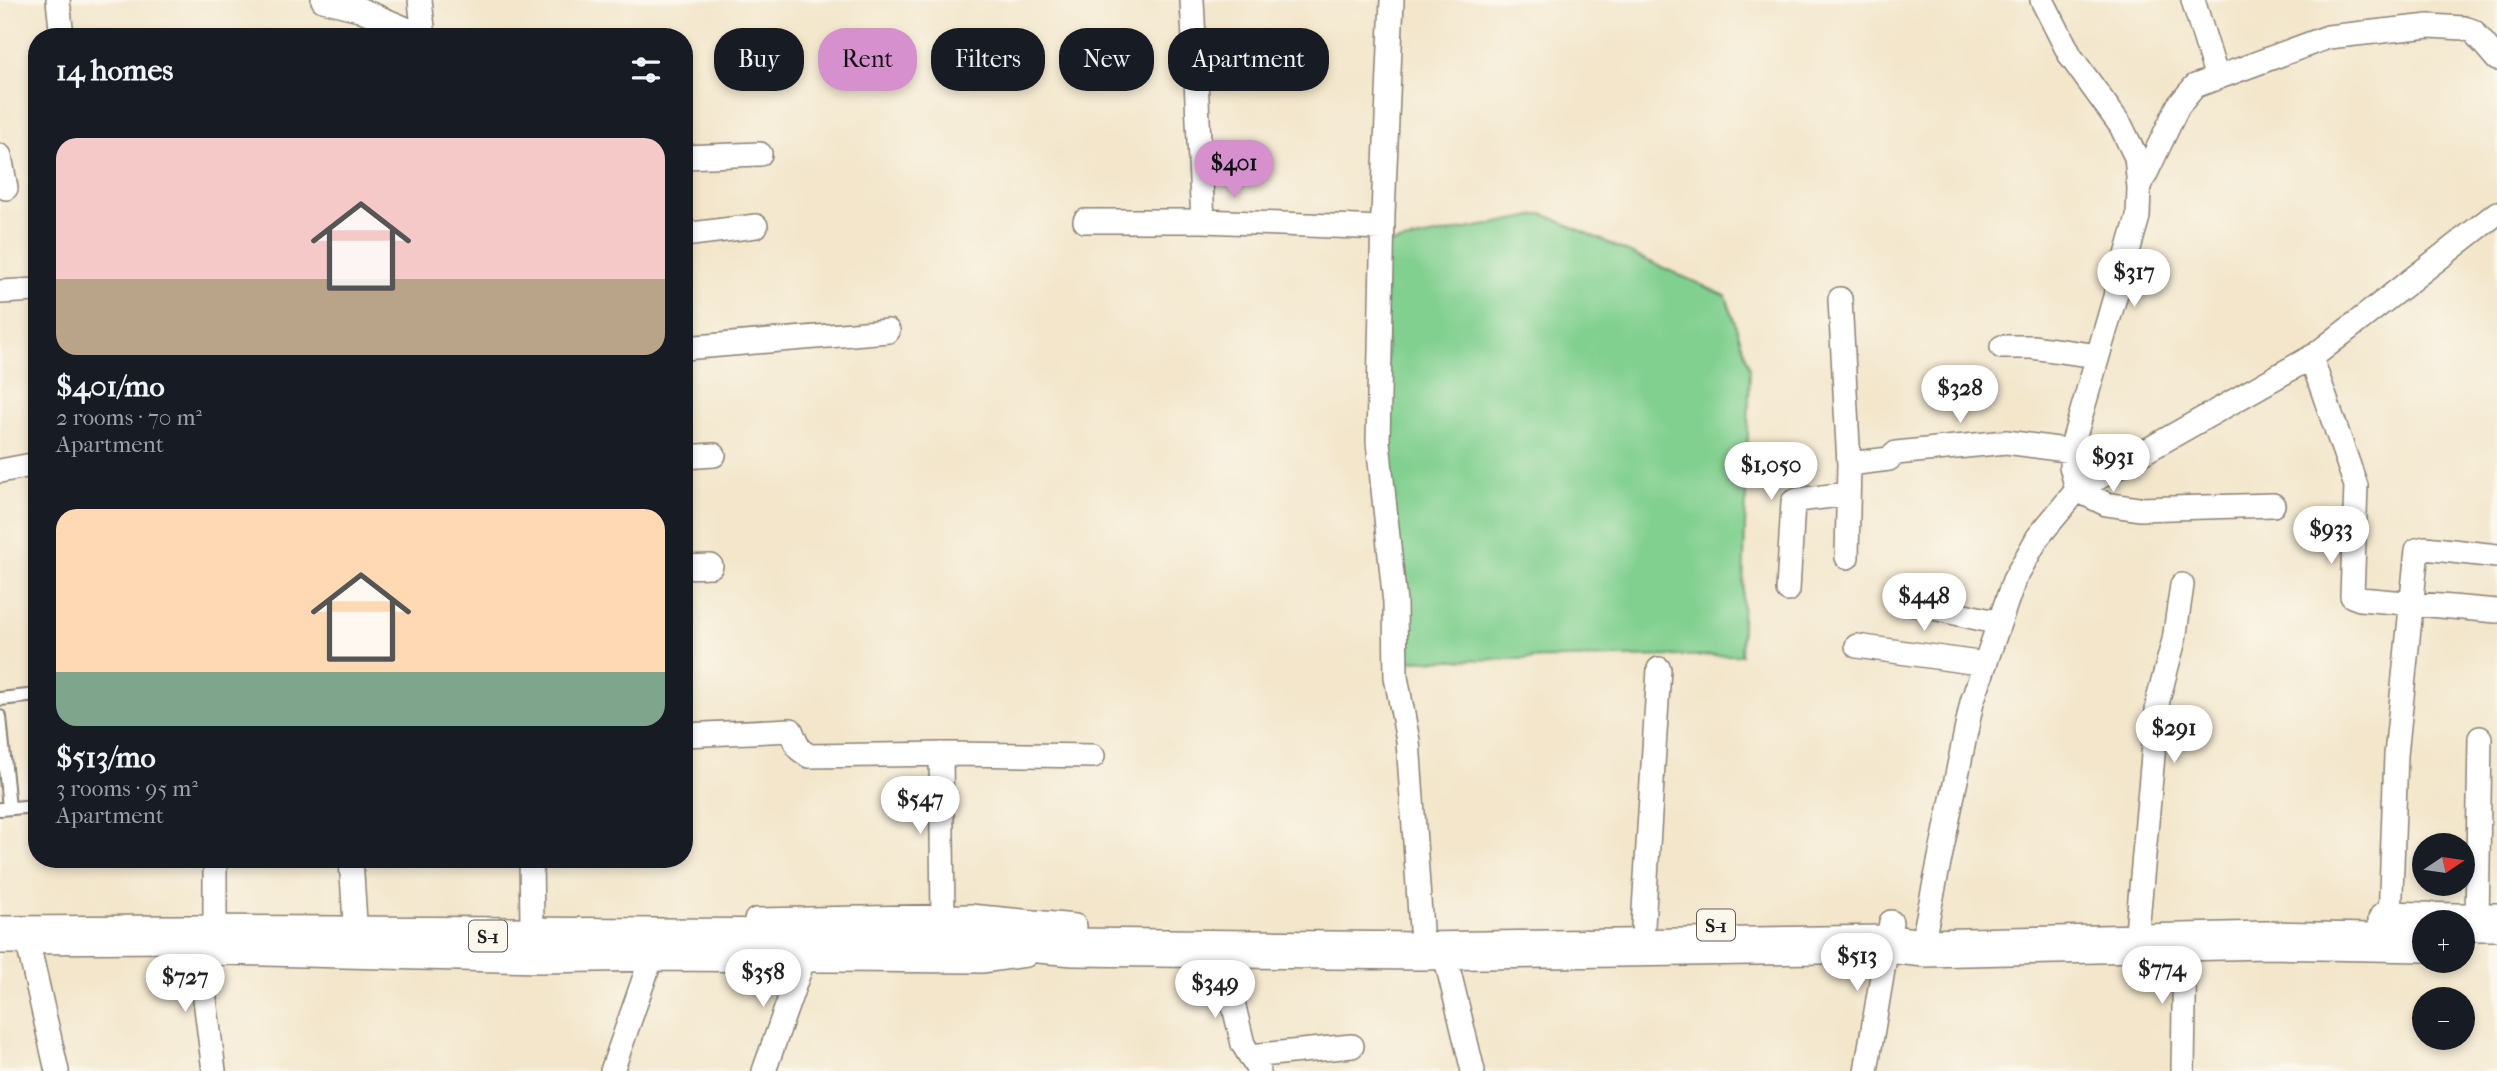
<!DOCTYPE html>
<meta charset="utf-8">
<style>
body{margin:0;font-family:"IM FELL French Canon",serif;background:#20242c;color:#f1f3f6;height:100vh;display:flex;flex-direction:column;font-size:26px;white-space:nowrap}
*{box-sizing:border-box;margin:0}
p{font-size:23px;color:#9ea1a6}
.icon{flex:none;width:38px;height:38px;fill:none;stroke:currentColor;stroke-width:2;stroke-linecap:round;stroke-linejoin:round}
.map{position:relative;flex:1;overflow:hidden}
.side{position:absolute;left:28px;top:28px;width:665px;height:840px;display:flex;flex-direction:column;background:#171b24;border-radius:28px;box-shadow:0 4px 10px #0003}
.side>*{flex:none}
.hud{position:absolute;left:714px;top:28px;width:665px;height:63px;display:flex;gap:14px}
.needle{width:46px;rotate:77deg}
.controls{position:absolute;left:2412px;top:833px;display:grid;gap:14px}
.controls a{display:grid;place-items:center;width:63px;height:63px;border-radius:50%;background:#171b24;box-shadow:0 4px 10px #0003;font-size:35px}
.price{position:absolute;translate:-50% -60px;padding:0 16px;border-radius:24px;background:#fff;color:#222;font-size:23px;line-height:46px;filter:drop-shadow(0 2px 4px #0008)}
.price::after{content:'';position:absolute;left:50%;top:42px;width:21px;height:16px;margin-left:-10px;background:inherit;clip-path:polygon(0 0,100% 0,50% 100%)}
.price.selected{background:#d690ce;color:#111}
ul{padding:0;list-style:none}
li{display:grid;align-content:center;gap:14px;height:371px;padding:0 28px}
li span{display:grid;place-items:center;height:217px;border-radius:21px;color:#555}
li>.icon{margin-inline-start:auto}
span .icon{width:126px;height:126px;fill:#fffc;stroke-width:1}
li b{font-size:30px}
h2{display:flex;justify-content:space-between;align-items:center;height:84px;padding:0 28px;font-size:30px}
.chip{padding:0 24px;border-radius:28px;background:#171b24;box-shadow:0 4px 10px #0003;font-size:24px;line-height:63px}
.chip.selected{background:#d690ce;color:#111}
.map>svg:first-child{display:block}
.green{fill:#82d090;stroke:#4f7656;stroke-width:2}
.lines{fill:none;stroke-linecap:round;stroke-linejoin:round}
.service-casing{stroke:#888174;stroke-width:16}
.minor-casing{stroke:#888174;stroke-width:26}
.primary-casing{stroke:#888174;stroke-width:40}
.service{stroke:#fff;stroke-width:12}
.minor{stroke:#fff;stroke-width:23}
.primary{stroke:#fff;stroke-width:37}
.labels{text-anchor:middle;stroke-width:7;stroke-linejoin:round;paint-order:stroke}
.shield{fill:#fbf7ec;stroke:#5f5e5a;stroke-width:2}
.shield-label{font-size:19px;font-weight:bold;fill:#1c1c1c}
</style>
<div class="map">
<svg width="2497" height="1071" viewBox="0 0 2497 1071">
<rect width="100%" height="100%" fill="#fbf7ec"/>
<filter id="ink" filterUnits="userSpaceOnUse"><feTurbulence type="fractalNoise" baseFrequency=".0143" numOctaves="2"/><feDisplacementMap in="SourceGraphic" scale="14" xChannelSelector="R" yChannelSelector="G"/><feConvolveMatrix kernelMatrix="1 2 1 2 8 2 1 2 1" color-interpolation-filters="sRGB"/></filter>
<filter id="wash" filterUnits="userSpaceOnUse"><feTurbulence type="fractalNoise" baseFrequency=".00686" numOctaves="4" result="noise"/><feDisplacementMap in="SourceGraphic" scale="28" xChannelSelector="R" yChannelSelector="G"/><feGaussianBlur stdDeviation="1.57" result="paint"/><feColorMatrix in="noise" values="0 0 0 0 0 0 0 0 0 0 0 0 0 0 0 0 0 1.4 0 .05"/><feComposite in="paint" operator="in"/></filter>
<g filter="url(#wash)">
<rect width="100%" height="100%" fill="#f3e6cb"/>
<path class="green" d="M1544,214L1726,296L1750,368L1741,655L1397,661L1383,245Z"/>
</g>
<g filter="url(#ink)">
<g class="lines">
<g class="service-casing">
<path id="service" d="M0,699L37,695
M0,717L9,808
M0,809L37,806"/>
</g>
<g class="minor-casing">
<path id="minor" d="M58,0L62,37
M323,0L359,9L423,36
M420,0L424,37
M1192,0L1203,221
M1392,0L1383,214L1378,442L1395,603L1396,677L1408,741L1421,929
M2042,0L2071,57L2121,126L2136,157L2139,188L2138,217L2072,446L2071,466L2077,490L2106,504L2139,509L2273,505
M2193,0L2217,78
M0,156L6,188
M684,157L760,154
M2139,188L2178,106L2195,86L2328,37L2429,26L2464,28L2473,31L2497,59
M1085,221H1203L1383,228
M684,235L756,226
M0,292L37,290
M1840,299L1849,464L1847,557
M2002,347H2032L2098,356
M684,348L888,331
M2311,357L2356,486L2352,596L2360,599L2497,611
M684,457L714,455
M1849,464L1889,459L1896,453L2006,442L2072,451
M0,471L37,464
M684,567L711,566
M1788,590L1793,502L1798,500L1848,494
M1912,603L1999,623
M1857,646L1985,664
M684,735L791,730L799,749L809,756L949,754L1093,756
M941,754L943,917
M215,859V920
M351,859L355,922
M531,859L532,924
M756,920L970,916L1075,926
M2390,920L2396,755L2417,550L2425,548L2497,556
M2477,923L2480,738
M1643,926L1659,669
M1926,926L1972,702L2014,580L2038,537L2077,490L2315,355L2497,213
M2136,943L2158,700L2174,640L2182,585
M1220,949L1243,1044L1259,1071
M1444,951L1473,1071
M30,952L57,1071
M186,952L540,961L651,959L982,961L1026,955
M199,952L214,1071
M1250,1056L1352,1046
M612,1071L651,959
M764,1071L803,961
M1866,1071L1891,922
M2183,1071L2185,942"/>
</g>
<g class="primary-casing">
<path id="primary" d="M2387,920L2456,922
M2462,922H2497
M0,935L182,934L977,939L1074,947L1421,951L1888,944L1925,948L2266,940L2424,943"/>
</g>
<use href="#service" class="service"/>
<use href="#minor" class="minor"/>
<use href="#primary" class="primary"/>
</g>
</g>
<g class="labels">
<g class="shield">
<rect x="1697" y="909.5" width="38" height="31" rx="5"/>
<rect x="469" y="920.5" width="38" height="31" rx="5"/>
</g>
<g class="shield-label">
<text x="1716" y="932">S-1</text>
<text x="488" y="943">S-1</text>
</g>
</g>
</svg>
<div class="controls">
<a><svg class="needle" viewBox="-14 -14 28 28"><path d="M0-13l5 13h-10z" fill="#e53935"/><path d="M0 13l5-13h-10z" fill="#9ea1a6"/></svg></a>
<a>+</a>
<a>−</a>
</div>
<b class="price selected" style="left:1234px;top:200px">$401</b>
<b class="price" style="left:2134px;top:309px">$317</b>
<b class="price" style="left:1960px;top:425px">$328</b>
<b class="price" style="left:2113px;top:494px">$931</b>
<b class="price" style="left:1771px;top:502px">$1,050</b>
<b class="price" style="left:2331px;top:566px">$933</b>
<b class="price" style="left:1924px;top:633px">$448</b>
<b class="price" style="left:2174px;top:765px">$291</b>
<b class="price" style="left:920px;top:836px">$547</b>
<b class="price" style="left:1857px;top:993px">$513</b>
<b class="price" style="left:2162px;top:1006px">$774</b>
<b class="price" style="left:763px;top:1009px">$358</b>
<b class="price" style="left:185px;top:1014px">$727</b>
<b class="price" style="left:1215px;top:1020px">$349</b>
<div class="hud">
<a class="chip">Buy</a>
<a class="chip selected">Rent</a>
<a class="chip">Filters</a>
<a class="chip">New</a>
<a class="chip">Apartment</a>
</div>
<section class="side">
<h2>14 homes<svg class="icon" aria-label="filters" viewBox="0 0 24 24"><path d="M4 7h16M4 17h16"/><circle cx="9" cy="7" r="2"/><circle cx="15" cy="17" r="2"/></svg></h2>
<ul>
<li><span style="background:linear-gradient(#f6c9c9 65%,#b9a48a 0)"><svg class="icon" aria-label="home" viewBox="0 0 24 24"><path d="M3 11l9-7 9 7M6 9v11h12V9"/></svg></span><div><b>$401/mo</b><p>2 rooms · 70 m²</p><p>Apartment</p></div></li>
<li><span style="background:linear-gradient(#ffd9b3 75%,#7fa58c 0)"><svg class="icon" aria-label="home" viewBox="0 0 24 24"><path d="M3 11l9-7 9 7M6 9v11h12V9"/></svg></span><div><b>$513/mo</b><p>3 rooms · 95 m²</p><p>Apartment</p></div></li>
</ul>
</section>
</div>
